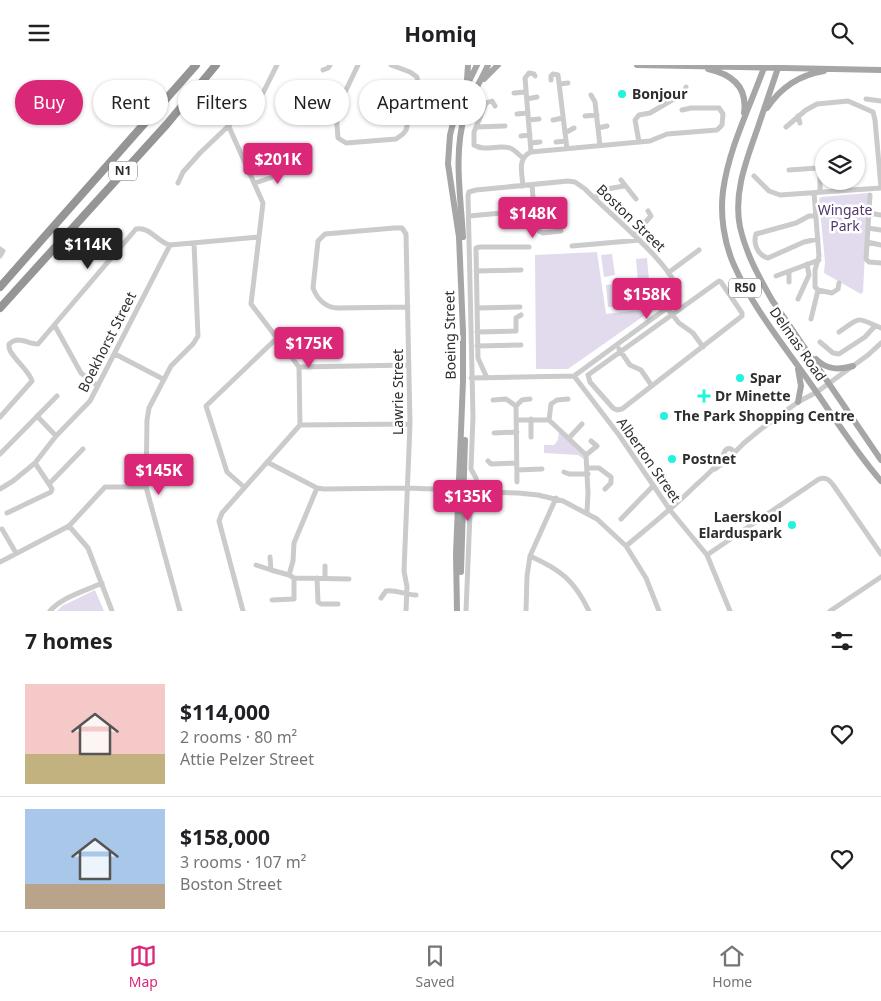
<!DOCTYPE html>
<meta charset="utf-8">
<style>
body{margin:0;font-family:"Noto Sans",sans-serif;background:#f6f6f6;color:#202124;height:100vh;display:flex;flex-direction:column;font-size:19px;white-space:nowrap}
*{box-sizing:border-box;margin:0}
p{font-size:16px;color:#757577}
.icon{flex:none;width:28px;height:28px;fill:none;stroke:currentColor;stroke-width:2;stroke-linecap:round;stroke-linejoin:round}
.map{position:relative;height:546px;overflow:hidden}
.panel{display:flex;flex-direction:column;background:#fff;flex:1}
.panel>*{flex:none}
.guide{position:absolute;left:15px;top:15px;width:500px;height:45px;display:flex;gap:10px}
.controls{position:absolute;left:815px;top:75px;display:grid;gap:10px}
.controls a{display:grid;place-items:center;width:50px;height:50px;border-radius:50%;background:#fff;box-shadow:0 1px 4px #0004;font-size:25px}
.price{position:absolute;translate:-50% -42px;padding:0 11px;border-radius:5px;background:#db2777;color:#fff;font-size:16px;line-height:32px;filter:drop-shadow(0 1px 2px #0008)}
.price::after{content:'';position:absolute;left:50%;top:30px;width:15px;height:11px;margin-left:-8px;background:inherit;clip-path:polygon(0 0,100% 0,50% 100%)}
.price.selected{background:#222;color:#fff}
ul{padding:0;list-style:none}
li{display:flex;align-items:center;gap:15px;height:125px;padding:0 25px}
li+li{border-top:1px solid #e0e0e0}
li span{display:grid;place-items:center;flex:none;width:140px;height:100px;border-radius:0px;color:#555}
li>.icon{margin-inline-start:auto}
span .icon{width:60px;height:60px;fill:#fffc;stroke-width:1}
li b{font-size:21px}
h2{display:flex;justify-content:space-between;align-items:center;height:60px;padding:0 25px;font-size:21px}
.tag{padding:0 18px;border-radius:22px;background:#fff;box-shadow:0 1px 4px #0004;font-size:18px;line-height:45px}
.tag.selected{background:#db2777;color:#fff}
header{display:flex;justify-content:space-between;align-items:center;height:65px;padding:0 25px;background:#fff;font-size:22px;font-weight:700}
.tab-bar{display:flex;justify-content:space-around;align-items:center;height:70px;border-top:1px solid #e0e0e0;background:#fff;font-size:14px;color:#757577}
.tab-bar a{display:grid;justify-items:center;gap:2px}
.tab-bar .selected{color:#db2777}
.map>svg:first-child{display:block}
.green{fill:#e2daed}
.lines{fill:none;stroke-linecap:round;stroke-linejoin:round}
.minor{stroke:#cbcbcb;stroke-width:5}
.major{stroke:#a6a6a6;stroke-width:6}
.highway{stroke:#959595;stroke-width:8}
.poi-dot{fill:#20f4de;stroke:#fff;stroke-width:2}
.labels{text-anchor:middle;stroke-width:5;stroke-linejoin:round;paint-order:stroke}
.shield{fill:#fff;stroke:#6d6d6d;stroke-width:1}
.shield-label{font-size:12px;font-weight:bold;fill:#2e2e2e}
.poi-label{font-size:14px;font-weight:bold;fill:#2e2e2e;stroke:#fff;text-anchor:start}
.park-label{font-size:14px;fill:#52376d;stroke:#fff}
.street-label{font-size:14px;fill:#2e2e2e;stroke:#fff}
</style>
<header><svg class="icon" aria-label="menu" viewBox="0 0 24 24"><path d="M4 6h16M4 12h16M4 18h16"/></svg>Homiq<svg class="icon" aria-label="search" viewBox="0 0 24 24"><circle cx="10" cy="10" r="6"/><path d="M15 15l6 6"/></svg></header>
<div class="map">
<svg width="881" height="546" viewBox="0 0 881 546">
<rect width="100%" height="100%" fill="#fff"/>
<path class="green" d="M868,128L863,227L861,229L824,208L825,197L819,134L821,132Z
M597,187L606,249L655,243L568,304H536L535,190Z
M612,189L615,210L604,212L601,190Z
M647,193L649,215L664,213L667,236L608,242L606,220L638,216L636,194Z
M559,366L584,391L585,395L578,390L544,388V380H554L558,375Z
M95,525L104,546H57L62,541Z"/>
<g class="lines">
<path class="minor" d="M358,0L336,46L338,73L346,78L396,74L403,69L406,65L418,19L417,12L410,7L391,0
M323,5L328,3L330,0
M551,15V11L553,9L558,10L567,84
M560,19L568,18
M514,28L526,27
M591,30L595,37L600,81
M527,34L537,32
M866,34L881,36
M495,41L492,36L486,38L474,67V80C486,87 498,79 510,83C515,85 519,90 523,93
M873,47L875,55L881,122
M517,49L528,48
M585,51L597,50
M798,51L800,58
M529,55L539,54
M553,55L563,53
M229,62L263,138L251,239L299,302L300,360L222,448L219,456L243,546
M476,62L505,61
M786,62L806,45L817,39L848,36L873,47
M598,63L607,61
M565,68L574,63
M521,71L530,70
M556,77L566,76
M639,77L635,55L639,50L650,48L684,28L686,22
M531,78L540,77
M531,87L525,13L529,8L534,9L535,11
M789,105L818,103L820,111V127
M754,111L769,126L780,130L881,123
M621,115L636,134
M178,118L183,107L200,88L263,28L277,0
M255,118L270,113L293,102
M532,120L534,145H536L539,166L543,168L561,166
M523,121C522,108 517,93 531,87L650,76L667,69L717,65L722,60L723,49L719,43H691L682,45
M814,128L819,191L815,205V222L818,225L832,228L838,224L839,218
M870,130L866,194L869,197L881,198
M594,133L607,124L624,121
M536,145L559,143
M869,148L881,150
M469,151L534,145
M816,151H809L796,158L756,169C753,178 757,190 768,193L804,177L818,174
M868,163L881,165
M634,170L651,151L648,146
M867,177L881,180
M572,181L640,175
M0,184L3,186L0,191
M476,206L521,205
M668,208L699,185
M776,211L819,195
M719,216L721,217L742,248V251L622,344L617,345L613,343L590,317L588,310Z
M789,217V207
M798,234L809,210L807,199
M477,243L520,242
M667,243L679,258L693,268L703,282
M811,254L818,225
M55,261L81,308L98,321
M477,267L516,266V253L521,250
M839,267C862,251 855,252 881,263
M820,277L833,288L839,289L865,272L875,261
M477,281L521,280
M619,284L630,300L641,305L652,321
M115,289L163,314
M299,302L409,300
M574,311L619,370L670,445L707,490L730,546
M487,313L478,293L476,183L480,182H529
M493,335L506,334L516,341
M37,351L56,371
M0,352L32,316C29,304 7,290 9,279C19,270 27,279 38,279L136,164C150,161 157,177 170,180L259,172
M531,354V372
M517,355H549L586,390L588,428L587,447
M549,355L551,339L557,335L568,334
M300,360L410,359
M494,368L517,367
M569,373L582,359
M724.5 388a4.5 4.5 0 1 1 9 0a4.5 4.5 0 1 1-9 0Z
M0,389L57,331
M733,389L744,378L761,364L798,337L817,327L868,290L881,278
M586,390L597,381L591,376
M488,396L491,399L517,398
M267,397L317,423L324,424L407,423L458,425L477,427L518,428L538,430L563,436L597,454L626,481L646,513L659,546
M35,398L49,419L83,384
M587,403H599L611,412V418L605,424
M715,404L730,393
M517,405L542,404
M564,407L569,409H588
M517,417L516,341L522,335L530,334
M244,422L227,407L206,341L276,274
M0,424L13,416L35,398L56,371L90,336L170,180
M7,448L51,427L52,424L49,419
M621,454L653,421
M69,461L88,483L112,546
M2,464L16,488
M626,481C650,461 674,442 696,420C706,411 719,400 724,388
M707,490L819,414C828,411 831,417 836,424L881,489
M530,491C561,505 574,515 589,546
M270,492L271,505L289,510L294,513L349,514
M0,497L69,461L105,422H146
M256,500L271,505
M325,501V513
M289,510L293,496L294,478L317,423
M317,513L318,537L321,539H338
M381,533L386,526C395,524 405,530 416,530
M272,535L294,534V513
M50,546C62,532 85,526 102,518
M180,546L146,422L147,355L149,343L171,301L193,279L198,271L194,178
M406,546L407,522L404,506L410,359L406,169L402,163H394L325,169L318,176L313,223C317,234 326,243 338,243L408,242
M466,546L470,449L475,438L477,421L476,413L471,404L473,352L468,130L469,127L476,125L568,116L575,117L585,124C604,144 680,205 679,231L675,237L574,311L471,313
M526,546L527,511L530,491L556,433
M830,546L881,512"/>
<path class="major" d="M637,0L881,5
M765,0C750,42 729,82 723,126C720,150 724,178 734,200C752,241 782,278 808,315C832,349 854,385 881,416
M779,0C772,21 765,41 758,62C747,94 733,127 740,162C746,189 759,212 772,235L881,395
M708,4C731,9 748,21 744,48
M484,14L498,0
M467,15L468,0
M767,43C781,22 799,10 824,6
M463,172C461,133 453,88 465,49C470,32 481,16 488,0
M816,294C827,305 839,305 853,301
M798,337L801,321L798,304
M461,507L465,375
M457,546L456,489L463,316V267L459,172L448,99L449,84L450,70L458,39L477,0"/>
<path class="highway" d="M0,222L196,0
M0,243L167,59L216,0"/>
</g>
<g class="poi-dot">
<circle cx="622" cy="29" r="5"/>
<circle cx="740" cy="313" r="5"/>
<path d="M701.5 323.5h5v5h5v5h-5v5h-5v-5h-5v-5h5z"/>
<circle cx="664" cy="351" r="5"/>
<circle cx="672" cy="394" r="5"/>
<circle cx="792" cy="460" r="5"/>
</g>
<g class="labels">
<g class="shield">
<rect x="109" y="96.5" width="28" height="19" rx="4"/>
<rect x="729" y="213.5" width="32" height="19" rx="4"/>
</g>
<g class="shield-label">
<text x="123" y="110">N1</text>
<text x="745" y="227">R50</text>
</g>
<g class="poi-label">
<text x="632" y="34">Bonjour</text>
<text x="750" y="318">Spar</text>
<text x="715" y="336">Dr Minette</text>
<text x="674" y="356">The Park Shopping Centre</text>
<text x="682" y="399">Postnet</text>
<text x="782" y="457" text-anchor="end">Laerskool<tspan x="782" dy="16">Elarduspark</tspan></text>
</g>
<g class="park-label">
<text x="845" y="150">Wingate<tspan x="845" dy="16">Park</tspan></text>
</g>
<g class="street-label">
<text transform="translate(631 153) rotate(44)" y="5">Boston Street</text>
<text transform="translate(450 270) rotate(-91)" y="5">Boeing Street</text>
<text transform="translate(107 277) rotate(-63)" y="5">Boekhorst Street</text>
<text transform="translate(798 279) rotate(55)" y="5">Delmas Road</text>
<text transform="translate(398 327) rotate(-90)" y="5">Lawrie Street</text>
<text transform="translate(649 395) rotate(55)" y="5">Alberton Street</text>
</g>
</g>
</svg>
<div class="controls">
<a><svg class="icon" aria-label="layers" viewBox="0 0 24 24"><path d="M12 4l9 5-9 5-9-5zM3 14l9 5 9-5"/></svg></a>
</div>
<b class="price" style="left:278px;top:120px">$201K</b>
<b class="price" style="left:533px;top:174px">$148K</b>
<b class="price selected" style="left:88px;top:205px">$114K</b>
<b class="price" style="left:647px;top:255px">$158K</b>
<b class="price" style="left:309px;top:304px">$175K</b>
<b class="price" style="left:159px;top:431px">$145K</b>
<b class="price" style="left:468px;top:457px">$135K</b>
<div class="guide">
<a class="tag selected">Buy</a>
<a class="tag">Rent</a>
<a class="tag">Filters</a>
<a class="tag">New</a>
<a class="tag">Apartment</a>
</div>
</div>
<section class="panel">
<h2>7 homes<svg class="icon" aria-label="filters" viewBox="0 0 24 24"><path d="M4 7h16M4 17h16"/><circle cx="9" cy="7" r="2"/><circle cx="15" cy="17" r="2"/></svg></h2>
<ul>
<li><span style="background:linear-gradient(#f6c9c9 70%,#c2b280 0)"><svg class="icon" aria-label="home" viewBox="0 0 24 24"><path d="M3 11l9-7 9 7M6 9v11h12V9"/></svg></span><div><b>$114,000</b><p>2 rooms · 80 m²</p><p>Attie Pelzer Street</p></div><svg class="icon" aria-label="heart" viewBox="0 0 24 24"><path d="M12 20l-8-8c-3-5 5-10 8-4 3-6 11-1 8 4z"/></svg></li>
<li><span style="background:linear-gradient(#a9c7e8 75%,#b9a48a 0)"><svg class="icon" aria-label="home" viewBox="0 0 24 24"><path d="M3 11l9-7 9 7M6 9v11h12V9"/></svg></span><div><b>$158,000</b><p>3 rooms · 107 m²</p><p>Boston Street</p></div><svg class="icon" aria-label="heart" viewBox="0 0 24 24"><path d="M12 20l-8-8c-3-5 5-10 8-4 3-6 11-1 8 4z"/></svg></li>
</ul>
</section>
<nav class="tab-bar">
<a class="selected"><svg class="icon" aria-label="map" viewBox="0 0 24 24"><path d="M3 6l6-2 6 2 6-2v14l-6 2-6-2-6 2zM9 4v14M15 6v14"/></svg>Map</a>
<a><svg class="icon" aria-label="saved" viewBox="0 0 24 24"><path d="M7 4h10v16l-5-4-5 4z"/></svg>Saved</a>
<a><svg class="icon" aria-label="home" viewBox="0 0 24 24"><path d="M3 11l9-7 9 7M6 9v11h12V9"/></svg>Home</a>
</nav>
